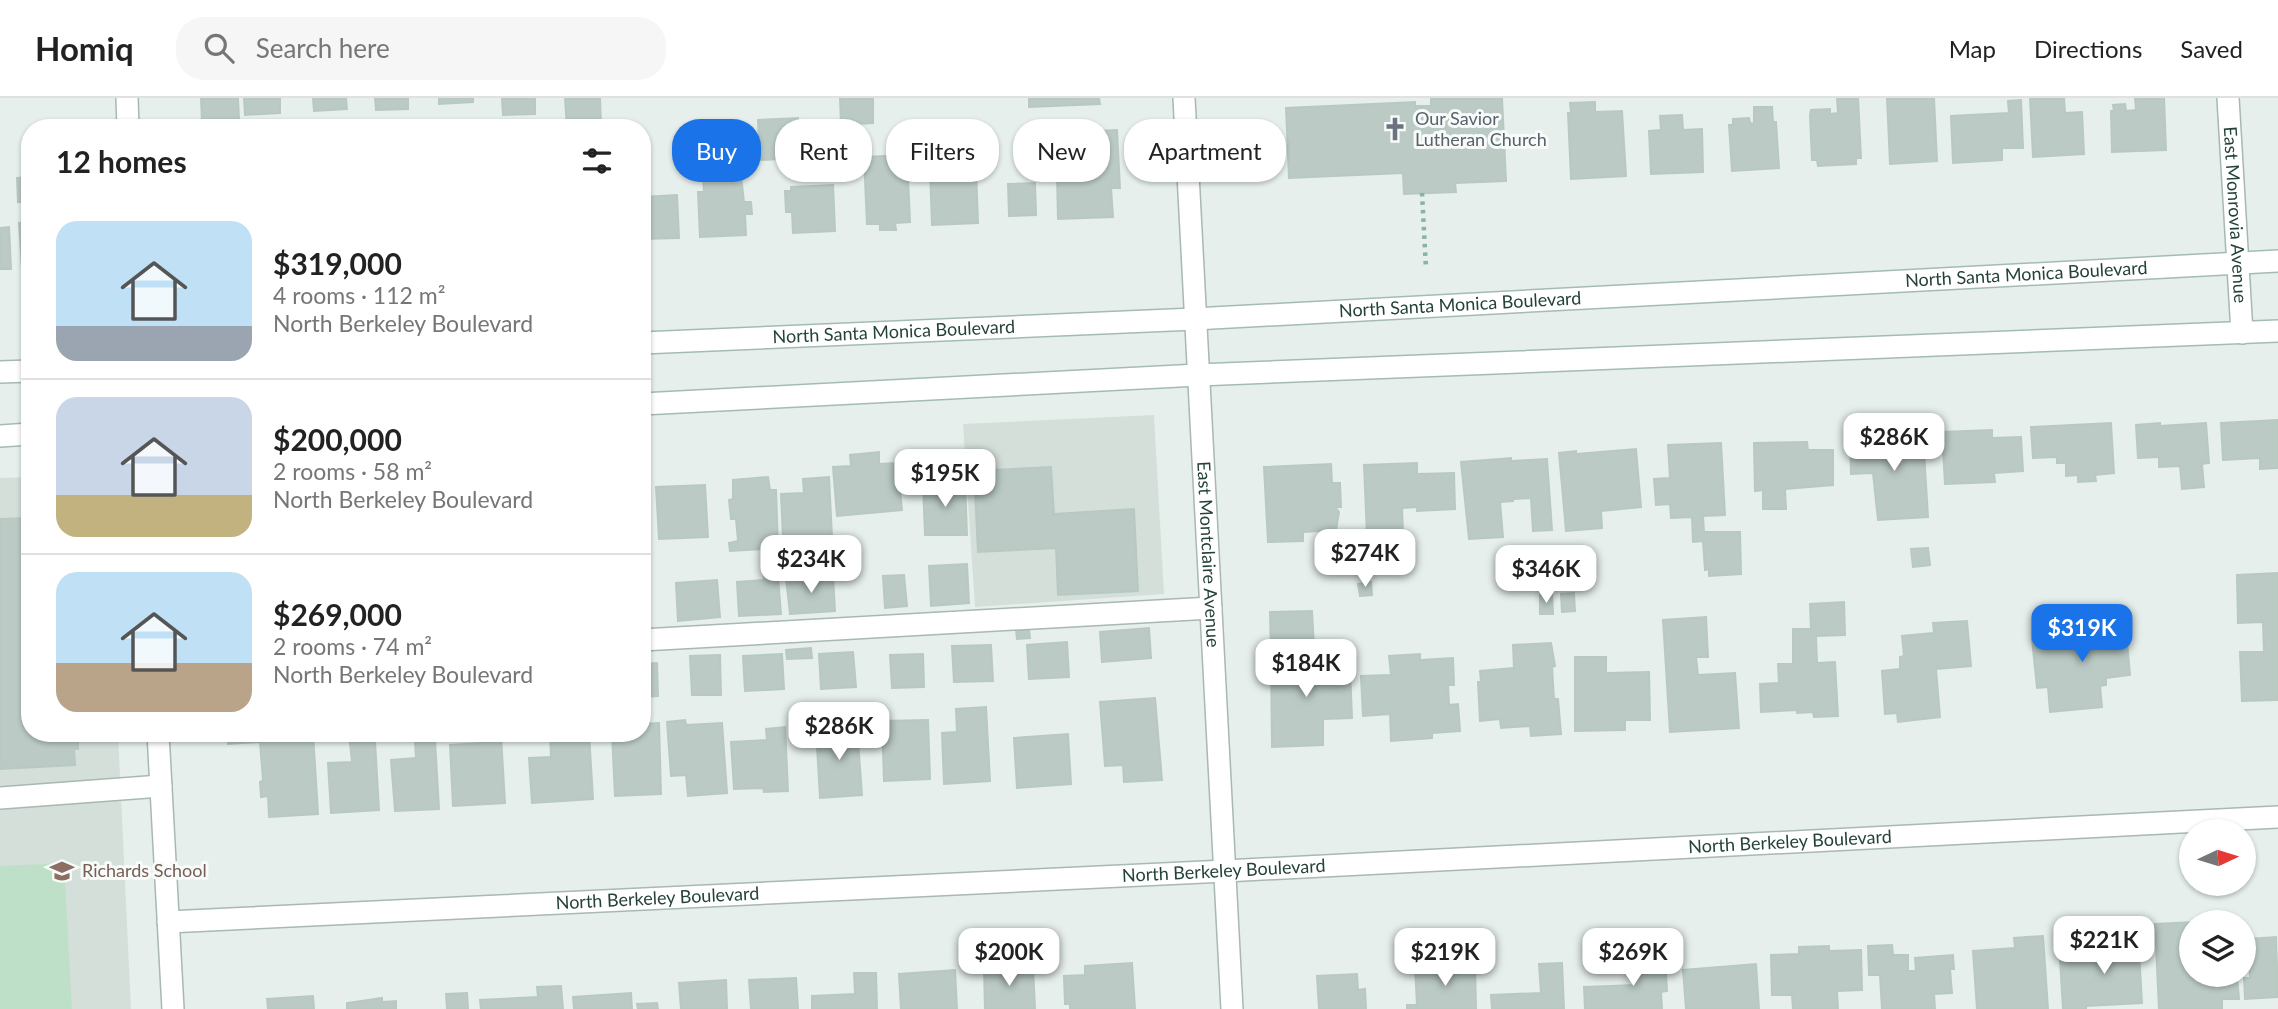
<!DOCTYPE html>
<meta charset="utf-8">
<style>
body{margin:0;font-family:Lato,sans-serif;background:#f6f6f6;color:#222;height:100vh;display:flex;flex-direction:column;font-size:26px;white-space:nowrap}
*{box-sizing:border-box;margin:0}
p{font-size:23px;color:#767676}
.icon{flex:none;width:38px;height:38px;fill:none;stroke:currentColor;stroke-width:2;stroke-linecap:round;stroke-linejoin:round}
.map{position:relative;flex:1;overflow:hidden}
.side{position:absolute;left:21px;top:21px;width:630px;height:623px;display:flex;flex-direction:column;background:#fff;border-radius:28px;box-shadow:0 2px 5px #0004}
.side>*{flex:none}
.guide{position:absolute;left:672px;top:21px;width:665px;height:63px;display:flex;gap:14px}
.needle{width:46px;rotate:86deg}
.controls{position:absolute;left:2179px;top:721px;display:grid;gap:14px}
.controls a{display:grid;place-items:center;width:77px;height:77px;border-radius:50%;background:#fff;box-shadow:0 2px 5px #0004;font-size:35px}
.price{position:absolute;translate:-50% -60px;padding:0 16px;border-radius:14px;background:#fff;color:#222;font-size:23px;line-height:46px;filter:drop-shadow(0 2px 4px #0008)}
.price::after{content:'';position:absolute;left:50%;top:42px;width:21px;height:16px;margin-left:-10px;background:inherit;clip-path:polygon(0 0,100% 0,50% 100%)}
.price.on{background:#1a73e8;color:#fff}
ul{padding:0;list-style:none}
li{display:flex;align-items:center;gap:21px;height:175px;padding:0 35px}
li+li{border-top:2px solid #e0e0e0}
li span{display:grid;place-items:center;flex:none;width:196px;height:140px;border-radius:21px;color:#555}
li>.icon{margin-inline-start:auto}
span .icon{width:84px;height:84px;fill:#fffc;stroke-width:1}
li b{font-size:30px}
h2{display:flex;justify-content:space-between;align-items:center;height:84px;padding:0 35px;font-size:30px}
.chip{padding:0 24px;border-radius:28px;background:#fff;box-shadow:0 2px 5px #0004;font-size:24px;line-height:63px}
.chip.on{background:#1a73e8;color:#fff}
header{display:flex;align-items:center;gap:42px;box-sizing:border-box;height:98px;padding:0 35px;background:#fff;border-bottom:2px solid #e0e0e0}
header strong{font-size:33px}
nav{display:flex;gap:38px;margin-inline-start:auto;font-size:24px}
.search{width:490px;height:63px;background:#f6f6f6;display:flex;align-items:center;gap:18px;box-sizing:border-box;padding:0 24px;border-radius:28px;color:#767676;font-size:26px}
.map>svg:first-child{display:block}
.built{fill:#d4dfda}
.green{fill:#bfe0c8}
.building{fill:#bbcac4;stroke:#b8c9c2;stroke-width:2}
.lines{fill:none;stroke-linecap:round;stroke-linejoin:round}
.lane-casing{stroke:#a8b8b2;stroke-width:24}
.street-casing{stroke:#a8b8b2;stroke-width:24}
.secondary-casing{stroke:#a4bbb3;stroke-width:24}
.path{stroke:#86b3a5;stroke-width:4.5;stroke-dasharray:3.5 5;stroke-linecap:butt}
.lane{stroke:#fff;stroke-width:21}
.street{stroke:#fff;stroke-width:21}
.secondary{stroke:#fff;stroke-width:21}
.labels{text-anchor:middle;stroke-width:6;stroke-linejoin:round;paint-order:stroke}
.worship-label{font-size:18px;fill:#5b616d;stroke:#f7fbf9;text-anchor:start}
.street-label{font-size:18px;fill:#24423a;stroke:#f7fbf9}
.education-label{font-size:18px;fill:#785e54;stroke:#f7fbf9;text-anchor:start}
</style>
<header>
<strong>Homiq</strong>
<div class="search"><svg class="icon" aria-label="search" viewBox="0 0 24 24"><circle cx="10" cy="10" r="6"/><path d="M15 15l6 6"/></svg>Search here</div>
<nav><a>Map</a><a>Directions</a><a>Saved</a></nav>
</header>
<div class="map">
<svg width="2278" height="911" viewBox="0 0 2278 911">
<rect width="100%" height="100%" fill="#e6efeb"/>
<path class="built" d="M1154,317L1164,496L975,509L963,326Z
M30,379V635H118L131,911H0V380Z"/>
<path class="green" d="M64,765L72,911H0V768Z"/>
<path class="building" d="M201,0H238L239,22L202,24Z
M244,0H280V15L245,17Z
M313,0H346L347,11L314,13Z
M375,0H408V11L376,12Z
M439,0H473V4L439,6Z
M502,0H535V16L503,17Z
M565,0H600L601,29L567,30Z
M840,0H873V25L841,27Z
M1029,0H1099L1100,6L1029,9Z
M1431,0H1502L1506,83L1455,85L1456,94L1404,96L1403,75L1289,80L1286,10L1415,4V8H1431Z
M1837,0H1858L1861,60H1856V66L1818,68L1817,62H1812L1810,17L1811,12L1830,11V16L1838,15Z
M1887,0H1934L1937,63L1890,66Z
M2030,0H2064L2065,15L2082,14L2084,56L2033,59Z
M2135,0H2164L2166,52L2112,54L2111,13H2114L2113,7L2125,6L2126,13L2136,12Z
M2021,2L2023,50H2002V62L1953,65L1951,18L2009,15L2008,3Z
M1595,4V14L1622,13L1626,78L1571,81L1568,15H1571L1570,5Z
M1754,9H1772L1773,24H1776L1779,70L1732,73L1729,27H1733V21L1749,20L1750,25L1754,26Z
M1682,17L1683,32L1702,31L1703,74L1651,76L1649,33L1661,32L1660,18Z
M798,20L799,60L760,62L758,22Z
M1117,32L1120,90H1111L1113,119L1058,121L1057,77L1084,76L1083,61H1079L1078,34Z
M907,57L910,124L895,125L896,132H880V126H867L864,59Z
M976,70L978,125L932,127L930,72Z
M727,73H736L741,78L744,104H751L752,116H745L746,137L700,139L698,94H704L703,80L722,79Z
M30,79V104H18L17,80Z
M1035,85L1036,117L1009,118L1008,86Z
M833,87L835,133L793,135L792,114H786L785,93H791V89Z
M677,97L679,140L642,141V99Z
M19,125H30V172H22Z
M9,129L11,171H0V130Z
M2278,322V370L2260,371V360L2223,362L2221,325Z
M2111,325L2114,375L2095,377L2096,383L2078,384V377L2066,378V365H2057V359L2033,360L2031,329Z
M2160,325V328L2206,325L2209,365L2202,366L2204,389L2182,391L2180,368L2159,369V359L2138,360L2136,327Z
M1992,332V340L2021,339L2023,373L1994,375L1995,384L1945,386L1942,334Z
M1923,337L1928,419L1878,422L1873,375L1851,376L1850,339Z
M1807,344L1808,352H1833V387L1785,391L1786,411H1763V392L1755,393L1754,345Z
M1721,345L1725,417L1703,418L1704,434H1740L1741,476L1709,478V471L1705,472L1703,443L1693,444L1692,419L1671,420L1670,406L1656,407L1654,381L1670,380L1668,347Z
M1636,351L1641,409L1601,413L1602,430L1566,433L1559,355L1576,353V356Z
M879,354V366L897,365L902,412L837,418L833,369L851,368L850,357Z
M1511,360V363L1547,361L1552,432L1533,433L1531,400L1513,401V403L1500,404L1503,439L1469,441L1461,364Z
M1417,365V376L1454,375L1455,411L1417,413V409L1402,410L1403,435L1367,437L1364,367Z
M1331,366L1332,385H1340L1341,409H1335L1339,414L1336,432L1303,434V443L1268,444L1264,369Z
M1051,369L1054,416L1134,411L1138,493L1058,497L1056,450L978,454L974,373Z
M768,379L770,392H776L778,450L730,453L729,445L738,443L736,421H731L729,402L733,401V382Z
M829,379L833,459L784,462L781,396L804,395L803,381Z
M965,384L967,437H925L923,385Z
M705,387L708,439L659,441L656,389Z
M30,420V635H78V651H74L75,667L0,671V421Z
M642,431L648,464L642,466Z
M1928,450L1930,467L1913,469L1911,451Z
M967,466L969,505L931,508L929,468Z
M777,467L781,516L739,518L737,484L764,482L763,468Z
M1544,472H1555L1556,489L1544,490Z
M1570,472L1571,488L1560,489L1559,473Z
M2278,475V602L2242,603L2240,554H2264L2263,524L2238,525L2237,477Z
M904,477L907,508L885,510L883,478Z
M833,478L835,513L790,516L786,480Z
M717,482L720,519L678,523L676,485Z
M1371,484L1372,497L1360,498L1358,486Z
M1574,495L1575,513L1562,514L1561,496Z
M1540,497H1552L1553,516H1540Z
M1844,504L1845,537L1816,538L1817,565L1835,564L1838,618L1814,619L1813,614L1797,615V612L1761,614L1760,586L1779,585L1778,566H1793V531H1811L1810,506Z
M2124,510L2130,577L2106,580V587L2100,588L2102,609L2050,614L2048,589L2037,590L2032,541L2071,537L2072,542L2104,539L2102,512Z
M1312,513L1314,551L1271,554L1270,514Z
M1706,519L1708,559H1696L1698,577L1735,575L1739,630L1670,634L1663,522Z
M1967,523L1971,568L1936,571L1940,619L1898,624L1897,615L1885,616L1882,573L1900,571V559L1904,558L1902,538L1934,535L1933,525Z
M1149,530L1151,560L1102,564L1100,534Z
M1029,531L1030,540L1017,541L1016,532Z
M1067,544L1069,579L1029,581L1027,547Z
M1551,545L1555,568L1552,569L1554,601H1558L1561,636L1531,638L1530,628L1501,630L1500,621L1480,623L1478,584H1481L1480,573L1514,570L1513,547Z
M991,547L993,583L954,584L952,548Z
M811,550L812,560L787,561L786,552Z
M853,554L856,589L821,591L819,556Z
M782,556L784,591L745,593L743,558Z
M923,556L924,589L892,590L890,557Z
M1319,556V573L1350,572L1352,620L1323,621V647L1272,649L1271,558Z
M1420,556V562L1453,560L1454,587H1448L1449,607L1458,606L1460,633L1432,635V640L1391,643L1390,616L1363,618L1361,578L1391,577L1389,558Z
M720,557L721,597H692L690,558Z
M1575,559H1606V575L1649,574L1650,622H1625V632L1575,633Z
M657,565L658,598L642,599V566Z
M1155,600L1162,682L1124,684L1123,667L1105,668L1100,604Z
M986,609L990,683L944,686L942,635L957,634L956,611Z
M685,622L686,627L722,625L727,695L688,698L686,677L671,678L667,624Z
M928,622L930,681L884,683L882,623Z
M659,625L661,696L615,698L612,635H642V626Z
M785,629L788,693L764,694L763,690L734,691L731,644L767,642L766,631Z
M857,629L862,697L820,700L816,631Z
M228,635H313L318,716L269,719L268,698L261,699L260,684L263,682L260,644L228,646Z
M550,635H589L593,701L532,705L529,660L551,659Z
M1068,636L1071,686L1017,690L1014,640Z
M501,638L505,705L453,708L450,647L481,645V639Z
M435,642L439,711L395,713L391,662L416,660L415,644Z
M375,643L379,712L331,715L328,665L352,664L350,645Z
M2234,822V824H2191V877H2237L2239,901H2222V911H2159L2155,826Z
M2138,836L2142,905L2086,908V911H2063L2060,861L2106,858L2105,838Z
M2043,838L2048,911H1977L1973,853L2015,850L2014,840Z
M2276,839L2278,899L2245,901L2244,880H2250L2248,841Z
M1892,847L1893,857H1908V873H1916L1915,860L1953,857L1954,871H1950L1952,895L1934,896L1935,911H1882L1880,877H1869L1868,848Z
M1829,848V853L1861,852L1862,892L1837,893L1838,911H1793L1792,897H1772L1771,857L1799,856V849Z
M1665,857L1667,893L1661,894L1662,911H1585L1584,889L1636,887L1635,858Z
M1132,865L1135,911H1070V906H1065L1064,878L1085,877V868Z
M1562,865L1564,911H1492L1491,897L1541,895L1539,866Z
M1756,866L1759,911H1686L1683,872Z
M1475,867L1476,911H1407V907H1417L1415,869Z
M1033,868L1035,911H985L984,870Z
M955,872L957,911H901L899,876Z
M854,875H876L877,911H812V898L855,896Z
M1357,876L1358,892L1365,891L1366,911H1319L1317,878Z
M796,880L798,911H751L749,882Z
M726,882L727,911H681L679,885Z
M561,888L563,911H481L480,902L538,899L537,889Z
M467,895L468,911H447L446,896Z
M631,895L632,911H574L573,899Z
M313,898L314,911H268L267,901Z
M382,900V904L396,903V911H347V905Z
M657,905L658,911H638L637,906Z"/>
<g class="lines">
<g class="lane-casing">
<path id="lane" d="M642,542L1211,510
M0,700L161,688"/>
</g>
<g class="street-casing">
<g id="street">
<path d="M127,0L128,30"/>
<path id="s1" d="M1184,0L1232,911"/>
<path id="s2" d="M2228,0L2242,235"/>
<path d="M158,635L173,911"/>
<path id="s3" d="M168,824L1225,773L2278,719"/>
</g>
</g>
<g class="secondary-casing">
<g id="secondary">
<path id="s4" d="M642,245L1194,221L2278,163"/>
<path d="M0,274L30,273"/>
<path d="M642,306L1198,277L2278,233"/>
<path d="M0,338L30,336"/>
</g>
</g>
<path class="path" d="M1230,56L1288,53
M1422,95L1426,171"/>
<use href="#lane" class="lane"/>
<use href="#street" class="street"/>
<use href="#secondary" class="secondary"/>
</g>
<defs>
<g id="church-bare" transform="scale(1.89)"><path d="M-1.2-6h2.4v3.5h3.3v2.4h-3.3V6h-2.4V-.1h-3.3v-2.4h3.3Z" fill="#6b7280" stroke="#f7fbf9" stroke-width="2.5" paint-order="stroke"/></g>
<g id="school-bare" transform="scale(1.89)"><path d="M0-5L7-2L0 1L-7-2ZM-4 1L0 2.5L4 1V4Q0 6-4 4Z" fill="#8d6e63" stroke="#f7fbf9" stroke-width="2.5" paint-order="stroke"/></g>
</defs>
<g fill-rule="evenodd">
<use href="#church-bare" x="1395" y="31"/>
<use href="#school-bare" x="62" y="773"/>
</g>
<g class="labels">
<g class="worship-label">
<text x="1415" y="27">Our Savior<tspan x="1415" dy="21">Lutheran Church</tspan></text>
</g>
<g class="street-label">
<text dy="6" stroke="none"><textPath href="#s2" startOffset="117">East Monrovia Avenue</textPath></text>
<text dy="6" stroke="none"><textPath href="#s4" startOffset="1386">North Santa Monica Boulevard</textPath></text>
<text dy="6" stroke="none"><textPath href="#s4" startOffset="819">North Santa Monica Boulevard</textPath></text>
<text dy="6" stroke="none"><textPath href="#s4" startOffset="252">North Santa Monica Boulevard</textPath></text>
<text dy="6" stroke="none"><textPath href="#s1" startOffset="457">East Montclaire Avenue</textPath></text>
<text dy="6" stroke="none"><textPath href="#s3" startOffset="1624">North Berkeley Boulevard</textPath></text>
<text dy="6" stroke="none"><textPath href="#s3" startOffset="1057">North Berkeley Boulevard</textPath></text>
<text dy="6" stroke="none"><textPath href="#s3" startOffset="490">North Berkeley Boulevard</textPath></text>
</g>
<g class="education-label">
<text x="82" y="779">Richards School</text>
</g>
</g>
</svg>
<div class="controls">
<a><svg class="needle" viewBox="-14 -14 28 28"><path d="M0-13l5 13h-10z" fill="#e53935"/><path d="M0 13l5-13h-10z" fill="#767676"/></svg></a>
<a><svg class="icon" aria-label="layers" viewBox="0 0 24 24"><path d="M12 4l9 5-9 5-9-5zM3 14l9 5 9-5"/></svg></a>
</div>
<b class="price" style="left:1894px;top:375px">$286K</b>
<b class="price" style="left:945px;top:411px">$195K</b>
<b class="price" style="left:1365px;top:491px">$274K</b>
<b class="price" style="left:811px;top:497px">$234K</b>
<b class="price" style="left:1546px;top:507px">$346K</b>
<b class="price on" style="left:2082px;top:566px">$319K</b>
<b class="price" style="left:1306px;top:601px">$184K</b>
<b class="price" style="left:839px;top:664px">$286K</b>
<b class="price" style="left:2104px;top:878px">$221K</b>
<b class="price" style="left:1009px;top:890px">$200K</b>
<b class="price" style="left:1445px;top:890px">$219K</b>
<b class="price" style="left:1633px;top:890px">$269K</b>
<div class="guide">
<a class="chip on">Buy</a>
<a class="chip">Rent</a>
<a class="chip">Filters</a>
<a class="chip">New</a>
<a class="chip">Apartment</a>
</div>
<section class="side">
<h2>12 homes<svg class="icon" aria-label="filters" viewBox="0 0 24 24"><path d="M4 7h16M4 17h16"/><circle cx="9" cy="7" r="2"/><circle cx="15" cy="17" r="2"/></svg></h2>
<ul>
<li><span style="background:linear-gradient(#bfe0f5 75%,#9aa5b1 0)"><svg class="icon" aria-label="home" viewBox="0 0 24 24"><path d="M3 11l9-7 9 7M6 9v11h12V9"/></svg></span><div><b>$319,000</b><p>4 rooms · 112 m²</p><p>North Berkeley Boulevard</p></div></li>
<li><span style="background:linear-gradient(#c9d6e8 70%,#c2b280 0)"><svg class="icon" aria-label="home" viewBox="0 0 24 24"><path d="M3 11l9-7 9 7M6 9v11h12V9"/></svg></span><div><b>$200,000</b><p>2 rooms · 58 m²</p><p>North Berkeley Boulevard</p></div></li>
<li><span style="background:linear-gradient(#bfe0f5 65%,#b9a48a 0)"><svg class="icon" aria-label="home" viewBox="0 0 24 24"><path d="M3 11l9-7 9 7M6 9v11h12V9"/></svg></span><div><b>$269,000</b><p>2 rooms · 74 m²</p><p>North Berkeley Boulevard</p></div></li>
</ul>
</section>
</div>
